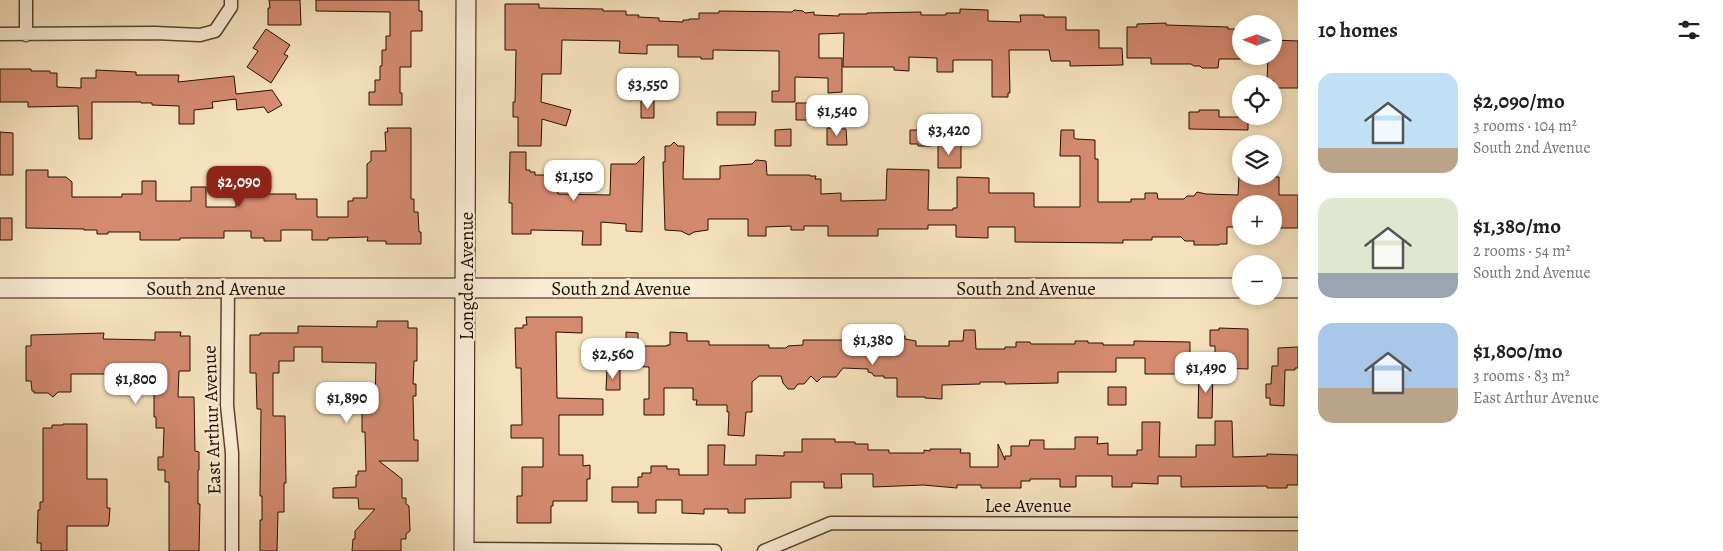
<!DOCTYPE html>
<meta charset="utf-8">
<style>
body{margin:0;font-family:Alegreya,serif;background:#f2f2f2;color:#202124;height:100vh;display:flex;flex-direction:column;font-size:19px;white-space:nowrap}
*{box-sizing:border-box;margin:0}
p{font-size:16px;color:#757577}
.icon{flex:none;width:28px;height:28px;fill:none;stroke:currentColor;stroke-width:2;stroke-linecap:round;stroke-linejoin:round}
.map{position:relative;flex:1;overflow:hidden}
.details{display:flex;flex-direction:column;background:#fff;width:425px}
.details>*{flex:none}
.needle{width:32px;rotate:271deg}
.buttons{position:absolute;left:1232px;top:15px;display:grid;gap:10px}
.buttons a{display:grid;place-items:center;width:50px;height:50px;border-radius:50%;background:#fff;box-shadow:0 2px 8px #0003;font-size:25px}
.price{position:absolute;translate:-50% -42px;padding:0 11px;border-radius:10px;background:#fff;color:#222;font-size:16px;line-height:32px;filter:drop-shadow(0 1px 2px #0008)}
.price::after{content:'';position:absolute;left:50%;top:30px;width:15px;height:11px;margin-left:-8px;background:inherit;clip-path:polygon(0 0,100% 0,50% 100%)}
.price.current{background:#8f2418;color:#fff}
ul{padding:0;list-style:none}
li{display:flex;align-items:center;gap:15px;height:125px;padding:0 20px}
li span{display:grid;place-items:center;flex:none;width:140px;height:100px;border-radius:15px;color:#555}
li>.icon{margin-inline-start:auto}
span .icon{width:60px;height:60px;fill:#fffc;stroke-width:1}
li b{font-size:21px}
h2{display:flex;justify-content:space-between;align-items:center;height:60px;padding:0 20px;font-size:21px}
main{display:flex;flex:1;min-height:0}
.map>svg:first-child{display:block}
.building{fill:#d38a6f;stroke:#280e00}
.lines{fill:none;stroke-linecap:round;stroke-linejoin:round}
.street-casing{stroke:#5b432f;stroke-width:15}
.secondary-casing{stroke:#280e00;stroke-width:21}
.street{stroke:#f8ecd4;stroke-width:12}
.secondary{stroke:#f8ecd4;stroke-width:19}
.labels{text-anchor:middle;stroke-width:4.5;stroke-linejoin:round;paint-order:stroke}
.street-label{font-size:19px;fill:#280e00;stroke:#f8ecd4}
</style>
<main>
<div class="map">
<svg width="1298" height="551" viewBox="0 0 1298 551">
<rect width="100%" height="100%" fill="#f5e2bd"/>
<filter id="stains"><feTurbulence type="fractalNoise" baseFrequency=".004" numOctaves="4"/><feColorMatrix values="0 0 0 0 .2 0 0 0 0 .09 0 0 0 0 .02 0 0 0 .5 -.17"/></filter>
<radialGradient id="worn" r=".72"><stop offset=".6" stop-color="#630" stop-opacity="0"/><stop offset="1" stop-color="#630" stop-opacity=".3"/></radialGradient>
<path class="building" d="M269,0H300L301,25H268V8H270Z
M316,0H419V11H422V31H411V67H400V93H402V105H369V92H375V80H380V66H382V50H386V36H390V12L316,11Z
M505,4H539V8L603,9V11H626V15H639L638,17L659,18V21L683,22V20H689V19H699V13H719V11L792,12L794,10L803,11L805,13L814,12V15L839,16V14H867V13L921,12V15H946V13H960V9L988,10V21L1021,22L1020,15H1044V17H1066V30H1099V48H1122L1123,65L1070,66V61H1051L1049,50H1009L1010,93H1008V97H992V60H953V72H937V58L909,57V71L894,70V67H843L844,33L819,34V58H842V92L828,93V78L795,77V102H772V91H779V51L713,50V59H701V57H678V45H647V54L619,53L620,41L562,40L561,74H542L541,102L571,110L566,126L542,119L541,146H518V117H513V102H515L516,50H505Z
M1166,23V25L1228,27V29H1241V59H1219L1218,68H1202L1200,66H1194L1191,64H1151V58H1127V27H1137V24Z
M266,29L290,45L284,54L288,56L271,83L247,67L258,51L253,48Z
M1274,40L1298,41V88H1274V81H1267L1268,56H1274Z
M0,69H31V71H50V73H57V87L81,88V78H96V70L136,72V75H179L178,82L234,76L236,94L272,90L282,105L268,113L264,107L237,110L236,99L212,102L213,108L194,110V124H179V106L152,105V103H141V102H92V139H79L78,106L28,107V102H0Z
M641,101H654V118H641Z
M796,103H820L821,120H796Z
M1199,110H1219V117H1248V130L1189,129V112H1199Z
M717,112H756L755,125H717Z
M387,128H411V199H414V212H418L419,232H421V244H386V241H367L368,237L328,238V240H312V230H281V241H264V238H251V231H224V238H180V240H140V232H108V234H97V230H84V229L26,228V170H48V177H66L72,182V197H122V194H142V181H156V201H191V187H206V207H236V194H296V199H317V217H348V201H353V198H367V164L371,161V151H386L385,132H388Z
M827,128L846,129L847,145H827Z
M791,129V146H775V130Z
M910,130H931V146H918V144H910Z
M1061,130H1074V138L1076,139L1095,140V159H1098V202H1131V199H1145V193H1157L1158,199H1184L1187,196H1194L1197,192L1206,194L1238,195L1239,176L1279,177V195H1298V228H1274V204H1241V227H1227V244H1220L1219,245H1194V241H1185L1181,237H1152V240H1123V243L1015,242V227H988V238L956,237V225H928V229H878V236H828V226H804V230H791V226L766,227V236H748V219H708V230L694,232L689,235L681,231L665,230L663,162H665V146H670L674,142L678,146H684L683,179H720V166L752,164L756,160L766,161L767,175H810V176H816L815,179H821V194L841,193V201L886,200L887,169L929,170L928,210H953V208H957V177L989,178V193H1034V207H1080V156H1060Z
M0,132L13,133V175H0Z
M938,143L961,144V168H938Z
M510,152H526V170H530V172H535V175H557L558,194L610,195L611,164H636L644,156L642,232L626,231V224L601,222V245H582L583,231L531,230V234H512V203H509Z
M0,218H12V240H0Z
M526,317H582V333L556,332L557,398L603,399V415H559V455H583V466L590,465V479H587V501H553V506H551V523H517V496H522V467H543V438H511V425H522L521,368H516L515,328H523V325H527Z
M377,321H408V328H417V361H414L413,384H416V396H413L414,440H418V461H379L402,479V498H406V504L409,506L410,531L406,534V539H401V551H352L353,539H355V531L375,509H359L358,498H333V488L356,487V475H358V471H366L365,432H362V402H375L376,363L322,362V347H294V361H279V373H273V416H285L286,483H284V512H278L277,551H260V520H262V496H260L261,409H257L256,373H250V335H260V333H298V326L377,327Z
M1219,328L1248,329V369L1215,368V346H1210V330H1219Z
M964,330H975L976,349H1005V347H1016V342H1030L1031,344H1075V341H1088V343H1103V345H1134V341L1190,342V374H1145V358H1116V372H1058V383L1005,384V382H980V384L942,385V399L925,398V397H897V378H884V376H874L872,373L868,372V369L843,368L836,377H822L817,382L811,376L804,384H798L794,389H788L783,383L781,376H759L752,382V412H746L744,436L728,435L729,412H727V405H696L697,400H693V388H664V415H644V399H649V367L618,366L619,343H621V341H626V332L638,333V346H667V345H670V332L687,333V341H709V345H769V348H786L788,346L803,345V340H890V336H905V339L916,341V346H949V341H963Z
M155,332H181L180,336H190V371H179L178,397H194L195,451L199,452V470H198V504H200L199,551H169V482H165V470H158V457H163L164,428H156V417H154V366H127V372H121L116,377H106L105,374H71V392H58L53,397L48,393H34V391H32L31,381H26V346H31V335L104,333L103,339L155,340Z
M1298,347V368H1295V370H1285L1284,406L1270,405V398H1266V384H1271L1272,366H1278V348Z
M607,369H620V390H606Z
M1199,370H1213L1212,418H1198Z
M1108,387H1126V405H1108Z
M1215,421H1232L1233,457L1267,456V454L1298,455V485H1287V488H1267V486L1181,487V476H1158V484L1132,483V487H1112V476H1076V487H1060V479H1030V481H1021V488H981V485H957V488L923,485L873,487V474H841L842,488H824V482H791V498L745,499V513H728V509H704V514L682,513V500H656V513H638V502H612V487H638V477H642V473H651V466H667V469H679V475H708V445H725L724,465H756V455L784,456V452H802V439H835V442H855V444H868V450H889V453H924V450L930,451V449H961L960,453H970V467H998V444L1005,460V456H1011V446H1029L1030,440H1044V449H1075V437H1098L1097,444L1108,443V455H1137V450H1142V422H1160L1159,457H1196V445H1215Z
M63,424H87V479H107V508H110L109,522L108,526H67V551H41V543H37L38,510H40V502H43V428H52V425H63Z"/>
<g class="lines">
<g class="street-casing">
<path id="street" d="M0,34L155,33L200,35L215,31L231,7V0
M26,35V0
M228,287L227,405L232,453V551
M464,549L715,551
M764,551L831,523L1298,524"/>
</g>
<g class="secondary-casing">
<path id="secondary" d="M0,288H1241
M1274,288H1298
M464,551L466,0"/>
</g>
<use href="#street" class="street"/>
<use href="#secondary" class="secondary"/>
</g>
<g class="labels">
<g class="street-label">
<text transform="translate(466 276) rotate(-90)" y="7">Longden Avenue</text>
<text x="216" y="295">South 2nd Avenue</text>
<text x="621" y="295">South 2nd Avenue</text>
<text x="1026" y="295">South 2nd Avenue</text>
<text transform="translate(211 420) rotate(-92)" y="7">East Arthur Avenue</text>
<text x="1028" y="512">Lee Avenue</text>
</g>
</g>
<rect width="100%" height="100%" filter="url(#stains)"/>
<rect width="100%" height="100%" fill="url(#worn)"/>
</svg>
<div class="buttons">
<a><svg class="needle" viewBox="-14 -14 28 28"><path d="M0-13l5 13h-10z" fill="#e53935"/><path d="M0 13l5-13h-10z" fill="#757577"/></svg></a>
<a><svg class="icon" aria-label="locate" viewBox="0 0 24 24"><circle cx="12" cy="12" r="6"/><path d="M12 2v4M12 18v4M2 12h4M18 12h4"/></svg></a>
<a><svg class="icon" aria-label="layers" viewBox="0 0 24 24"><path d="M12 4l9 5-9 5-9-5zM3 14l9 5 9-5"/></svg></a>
<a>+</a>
<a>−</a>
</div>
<b class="price" style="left:648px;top:110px">$3,550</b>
<b class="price" style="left:837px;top:137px">$1,540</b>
<b class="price" style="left:949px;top:156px">$3,420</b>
<b class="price" style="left:574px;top:202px">$1,150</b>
<b class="price current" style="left:239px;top:208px">$2,090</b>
<b class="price" style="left:873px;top:366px">$1,380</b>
<b class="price" style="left:613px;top:380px">$2,560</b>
<b class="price" style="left:1206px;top:394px">$1,490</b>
<b class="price" style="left:136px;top:405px">$1,800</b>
<b class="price" style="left:347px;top:424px">$1,890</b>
</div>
<section class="details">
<h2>10 homes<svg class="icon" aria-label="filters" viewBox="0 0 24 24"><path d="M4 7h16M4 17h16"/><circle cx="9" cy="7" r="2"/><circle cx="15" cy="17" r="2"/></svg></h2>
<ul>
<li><span style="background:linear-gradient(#bfe0f5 75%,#b9a48a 0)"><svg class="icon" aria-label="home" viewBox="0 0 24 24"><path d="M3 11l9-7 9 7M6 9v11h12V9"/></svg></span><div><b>$2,090/mo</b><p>3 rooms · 104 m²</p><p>South 2nd Avenue</p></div></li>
<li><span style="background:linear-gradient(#dfe7d0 75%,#9aa5b1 0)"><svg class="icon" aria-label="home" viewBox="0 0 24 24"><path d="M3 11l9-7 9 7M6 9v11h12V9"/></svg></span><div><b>$1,380/mo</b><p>2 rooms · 54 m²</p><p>South 2nd Avenue</p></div></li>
<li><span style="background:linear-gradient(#a9c7e8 65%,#b9a48a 0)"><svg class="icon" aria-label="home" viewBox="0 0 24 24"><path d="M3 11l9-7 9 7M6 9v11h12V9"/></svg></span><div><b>$1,800/mo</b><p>3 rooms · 83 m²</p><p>East Arthur Avenue</p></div></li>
</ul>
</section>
</main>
